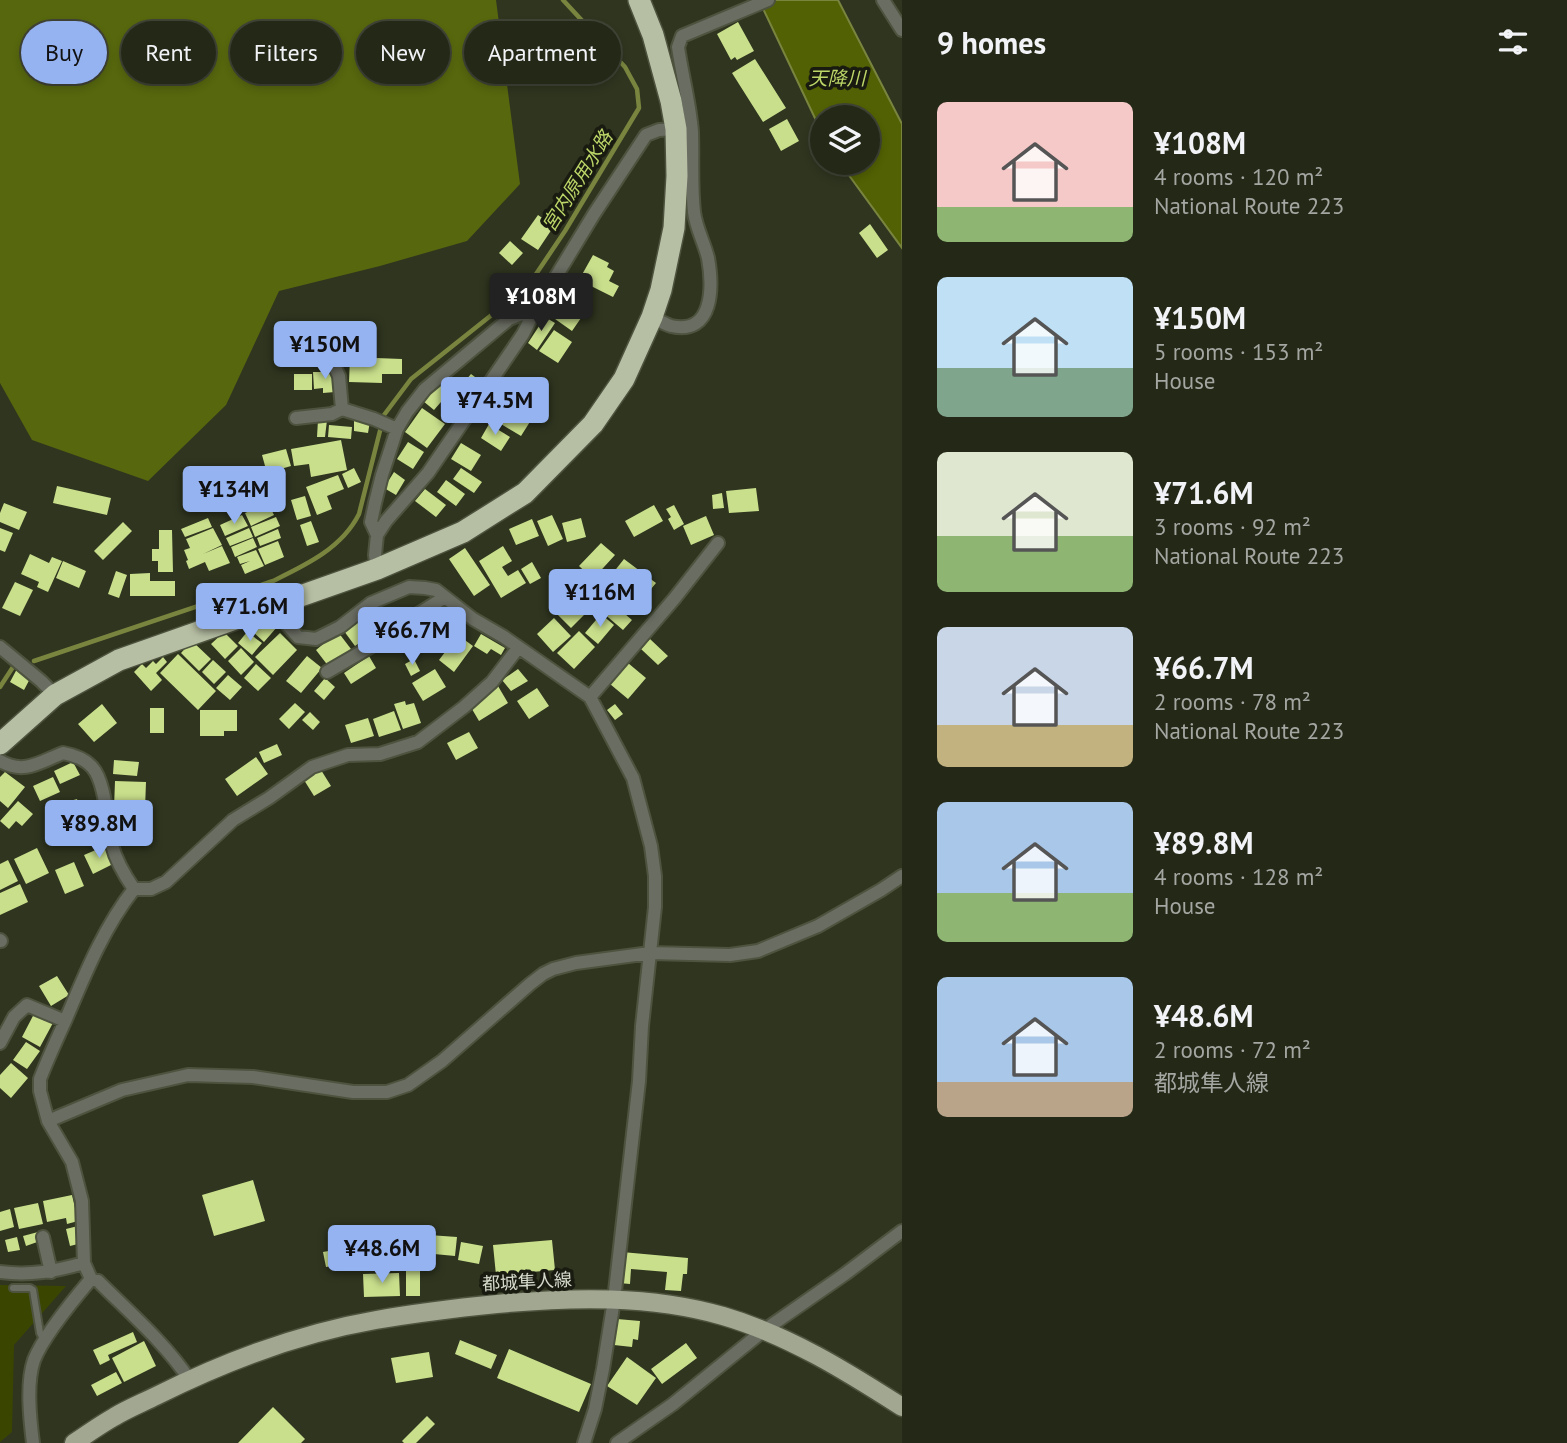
<!DOCTYPE html>
<meta charset="utf-8">
<style>
body{margin:0;font-family:"PT Sans","Noto Sans JP",sans-serif;background:#2f3424;color:#f1f3f6;height:100vh;display:flex;flex-direction:column;font-size:26px;white-space:nowrap}
*{box-sizing:border-box;margin:0}
p{font-size:23px;color:#a3a6a1}
.icon{flex:none;width:38px;height:38px;fill:none;stroke:currentColor;stroke-width:2;stroke-linecap:round;stroke-linejoin:round}
.map{position:relative;flex:1;overflow:hidden}
.drawer{display:flex;flex-direction:column;background:#232817;width:665px}
.drawer>*{flex:none}
.guide{position:absolute;left:21px;top:21px;width:665px;height:63px;display:flex;gap:14px}
.controls{position:absolute;left:810px;top:105px;display:grid;gap:14px}
.controls a{display:grid;place-items:center;width:70px;height:70px;border-radius:50%;background:#232817;box-shadow:0 4px 10px #0003,0 0 0 2px #404436;font-size:35px}
.price{position:absolute;translate:-50% -60px;padding:0 16px;border-radius:7px;background:#95b2f1;color:#111;font-size:23px;line-height:46px;filter:drop-shadow(0 2px 4px #0008)}
.price::after{content:'';position:absolute;left:50%;top:42px;width:21px;height:16px;margin-left:-10px;background:inherit;clip-path:polygon(0 0,100% 0,50% 100%)}
.price.active{background:#222;color:#fff}
ul{padding:0;list-style:none}
li{display:flex;align-items:center;gap:21px;height:175px;padding:0 35px}
li span{display:grid;place-items:center;flex:none;width:196px;height:140px;border-radius:10px;color:#555}
li>.icon{margin-inline-start:auto}
span .icon{width:84px;height:84px;fill:#fffc;stroke-width:1}
li b{font-size:30px}
h2{display:flex;justify-content:space-between;align-items:center;height:84px;padding:0 35px;font-size:30px}
.chip{padding:0 24px;border-radius:32px;background:#232817;box-shadow:0 4px 10px #0003,0 0 0 2px #404436;font-size:24px;line-height:63px}
.chip.active{background:#95b2f1;color:#111}
main{display:flex;flex:1;min-height:0}
.map>svg:first-child{display:block}
.green{fill:#3a4600}
.forest{fill:#56670e}
.water{fill:#516103;stroke:#79853f;stroke-width:2}
.lines{fill:none;stroke-linecap:round;stroke-linejoin:round}
.stream{stroke:#79853f;stroke-width:4.5}
.building{fill:#c9df8c}
.lane-casing{stroke:#4d533e;stroke-width:10}
.street-casing{stroke:#4d533e;stroke-width:16}
.primary-casing{stroke:#4d533e;stroke-width:21}
.highway-casing{stroke:#4d533e;stroke-width:24}
.lane{stroke:#6a6d62;stroke-width:6}
.street{stroke:#6a6d62;stroke-width:12}
.primary{stroke:#a1a791;stroke-width:18}
.highway{stroke:#b6bea3;stroke-width:21}
.labels{text-anchor:middle;stroke-width:7;stroke-linejoin:round;paint-order:stroke}
.street-label{font-size:18px;fill:#d5d9cb;stroke:#191b11}
.water-label{font-size:19px;font-style:italic;fill:#bcd668;stroke:#191b11}
</style>
<main>
<div class="map">
<svg width="902" height="1443" viewBox="0 0 902 1443">
<rect width="100%" height="100%" fill="#2f351f"/>
<path class="green" d="M0,1285L66,1286L14,1345L12,1432L0,1442Z"/>
<path class="forest" d="M0,0H496L520,184L467,241L380,266L279,291L226,405L148,481L32,440L0,383Z"/>
<path class="water" d="M759,0H838L902,124V248L840,163H868V117H822V133Z"/>
<g class="lines">
<path class="stream" d="M34,661L273,581C306,565 342,548 359,514L384,415L411,379L528,286L565,231L639,108L637,89L625,67L563,0
M0,687L13,667"/>
</g>
<path class="building" d="M738,22L754,51L737,60L735,57L731,60L717,34Z
M755,59L786,108L763,122L732,73Z
M787,119L799,141L781,151L769,129Z
M538,215L554,226L538,250L521,239Z
M870,224L888,250L877,258L859,233Z
M510,241L523,253L512,265L499,253Z
M593,255L609,263L607,267L614,271L609,281L619,286L613,297L579,280Z
M557,301L581,318L572,331L548,314Z
M545,317L555,323L537,350L528,343Z
M330,321L335,341L304,350L298,330Z
M554,330L572,342L558,363L539,351Z
M350,357L402,359V374H382V383L349,382Z
M313,372H334L335,392L323,393V388L314,389Z
M294,374H312V390H294Z
M471,374L479,380L468,393L460,387Z
M443,377L454,387L434,410L423,401Z
M504,398L533,417L521,436L491,418Z
M422,408L445,424L427,448L405,432Z
M354,415L370,421L368,433L354,431Z
M318,420H327L325,437H317Z
M489,424L510,437L501,451L481,438Z
M329,425L352,427L351,439L328,437Z
M341,440L347,470L311,477L309,464L294,466L291,449Z
M408,442L424,452L413,469L397,459Z
M461,443L481,455L471,471L451,459Z
M286,449L291,466L267,473L262,455Z
M354,468L361,482L348,488L342,474Z
M461,468L482,482L474,493L453,479Z
M394,472L405,480L396,495L384,488Z
M338,475L344,489L327,496L332,509L317,515L306,487Z
M446,480L465,494L456,506L437,492Z
M57,486L111,498L107,515L53,503Z
M756,488L759,511L729,513L726,491Z
M425,489L446,505L436,517L415,501Z
M722,493L724,508L713,509L712,495Z
M305,496L311,516L297,520L291,500Z
M4,503L27,512L19,530L0,522V513Z
M268,503L274,515L251,526L245,513Z
M654,505L663,521L634,537L625,521Z
M674,505L684,524L674,530L668,519L671,517L666,509Z
M242,515L248,526L225,536L220,525Z
M552,515L563,539L548,546L537,521Z
M706,516L714,535L691,545L683,526Z
M276,517L280,526L255,537L251,527Z
M208,518L212,527L185,537L181,529Z
M581,518L586,537L567,542L562,523Z
M532,519L539,536L516,545L509,529Z
M311,521L319,542L307,546L300,525Z
M123,522L132,531L103,560L94,551Z
M0,528L13,533L5,552L0,550Z
M213,528L222,545L203,554L222,546L230,563L209,571L205,562L189,569L186,561L188,560L184,550L190,548L186,539Z
M249,528L253,537L230,546L226,538Z
M278,529L281,538L260,546L257,538Z
M159,530H172L173,572H158V561H152V549H159Z
M253,538L257,547L235,557L231,547Z
M278,541L284,557L265,565L258,549Z
M601,543L615,555L593,579L579,566Z
M503,546L512,561L502,567L508,576L518,570L526,583L501,598L479,561Z
M465,548L490,585L474,596L449,559Z
M256,550L264,566L245,574L241,565L250,561L240,564L237,557Z
M30,554L49,563L52,557L62,561L48,592L37,587L39,582L21,574Z
M624,559L656,583L636,607L605,583Z
M63,561L86,571L79,588L56,578Z
M532,562L541,578L530,584L521,569Z
M116,571L127,575L119,598L108,594Z
M150,573V581H175V596H130V574Z
M15,582L33,590L20,616L2,608Z
M576,595L590,609L571,628L557,614Z
M611,602L632,620L623,630L602,612Z
M447,606L455,620L440,629L432,615Z
M392,607L399,620L386,629L378,616Z
M371,612L382,628L355,646L344,631Z
M601,614L614,625L598,644L585,633Z
M264,617L277,627L264,642L252,631Z
M428,617L437,634L416,645L407,629Z
M554,618L571,636L553,652L537,634Z
M579,631L595,647L574,669L557,653Z
M224,632L238,646L225,659L211,644Z
M247,632L262,643L252,655L238,643Z
M338,632L351,649L329,667L316,650Z
M280,633L297,650L273,675L255,657Z
M481,634L505,648L501,655L491,649L487,654L474,646Z
M458,635L473,646L454,672L439,660Z
M650,639L668,656L658,665L641,649Z
M192,641L211,659L199,671L181,653Z
M241,648L254,662L241,675L228,661Z
M178,654L216,691L198,710L160,673Z
M307,656L322,668L301,693L286,681Z
M369,656L376,668L351,684L344,673Z
M163,657L167,662L156,673L162,680L151,691L134,672L142,664L146,668L153,661L156,664Z
M414,659L420,671L411,676L405,664Z
M213,660L226,672L214,684L202,672Z
M628,663L646,678L628,699L610,684Z
M256,664L271,678L258,691L244,678Z
M18,667L32,675L24,690L10,682Z
M435,669L446,687L423,701L412,683Z
M518,669L528,681L511,691L502,680Z
M228,675L242,687L230,700L216,688Z
M325,678L335,687L324,700L314,691Z
M498,686L508,703L479,721L469,704Z
M537,688L549,706L529,719L517,701Z
M405,701L406,705L414,703L421,723L403,729L394,704Z
M295,703L305,712L289,729L279,719Z
M102,704L117,723L94,742L78,724Z
M615,704L623,714L615,720L607,710Z
M150,708H164V733H150Z
M200,710H237V731H224V736H200Z
M394,711L401,730L379,737L373,719Z
M310,712L320,722L313,730L302,720Z
M368,718L374,736L351,743L345,725Z
M469,732L478,748L456,760L447,743Z
M277,744L282,755L264,763L259,752Z
M256,757L268,774L237,796L225,779Z
M114,760L139,762L137,776L113,774Z
M73,762L80,775L60,784L54,771Z
M321,770L331,786L314,796L304,780Z
M5,772L25,787L8,808L0,801V777Z
M53,777L60,792L40,801L33,786Z
M115,781L146,782L145,809L114,808Z
M77,799L84,824L53,833L46,808Z
M18,801L33,814L22,826L16,821L9,829L0,821Z
M105,846L113,864L93,874L84,855Z
M37,848L49,873L26,884L14,859Z
M8,860L18,881L0,890V864Z
M74,862L84,886L65,894L55,870Z
M20,884L28,902L0,915V893Z
M57,976L69,995L51,1006L39,986Z
M35,1012L54,1021L40,1047L22,1037Z
M26,1042L40,1051L27,1069L13,1060Z
M11,1063L28,1078L11,1098L0,1088V1075Z
M253,1180L265,1221L214,1236L202,1195Z
M72,1195L78,1221L67,1224L66,1218L47,1222L43,1201Z
M38,1203L43,1224L19,1229L14,1208Z
M10,1209L14,1227L0,1231V1212Z
M78,1226L82,1243L70,1246L66,1229Z
M38,1232L40,1241L26,1246L23,1236Z
M415,1234L457,1237L455,1256L413,1252Z
M17,1237L20,1250L8,1252L5,1240Z
M552,1240L555,1270L496,1275L493,1245Z
M461,1242L483,1246L479,1264L458,1260Z
M339,1249L342,1264L326,1267L323,1252Z
M622,1252L688,1258L687,1274H683L681,1291L665,1290L667,1272L631,1269L630,1284L619,1283Z
M406,1259H420V1296H406Z
M399,1273L400,1296L364,1297L363,1274Z
M617,1319L640,1321L638,1340L633,1339L632,1347L614,1345Z
M133,1332L137,1342L108,1355L110,1360L100,1365L93,1350Z
M460,1340L497,1355L491,1369L455,1354Z
M144,1341L156,1366L124,1382L112,1358Z
M686,1343L697,1358L662,1384L651,1369Z
M509,1349L591,1384L579,1412L497,1378Z
M429,1352L433,1377L396,1383L391,1358Z
M627,1357L656,1378L637,1405L607,1386Z
M116,1372L122,1383L97,1396L91,1385Z
M273,1407L305,1439L301,1443H238Z
M427,1416L435,1424L416,1443H404L402,1441Z"/>
<g class="lines">
<g class="lane-casing">
<path id="lane" d="M13,1288H30L33,1290L40,1333L43,1339"/>
</g>
<g class="street-casing">
<path id="street" d="M883,0L902,30
M652,317C658,320 665,324 671,326C714,336 713,286 708,258C704,242 696,228 694,212C691,185 693,158 692,132C690,104 682,75 678,47L682,36L768,0
M326,348L339,376L342,409L374,419L397,429
M296,418L332,414L342,409
M377,535L371,522L375,503L382,475L397,429L407,412L425,389L509,319L522,314L532,316
M377,569L375,555L377,535L386,521L428,473L523,334L532,316L594,214L646,135L659,130L676,129
M279,605L284,621L298,637L316,639L340,627L371,603L409,587L425,588L436,590L473,619L504,637L590,697L633,778L651,846L655,876V907L642,1026L639,1081L614,1300L603,1369L595,1409L584,1443
M0,647L41,681L55,695
M327,672L377,643L385,635L445,597
M590,697L674,599L718,543
M0,761C24,775 40,762 63,753C74,755 85,759 92,767C106,782 107,825 112,845C116,861 125,876 134,889
M0,940L1,941
M0,1043L14,1017L27,1005L65,1021
M48,1121L122,1090L188,1075L253,1077L353,1092H387L408,1085L442,1061L530,984L543,974L553,969L576,963L650,953L730,955L758,951L818,926L881,890L902,876
M43,1237L51,1272
M0,1272C30,1276 56,1271 84,1263
M91,1279L98,1281C129,1312 165,1343 189,1379
M33,1443C30,1419 26,1383 34,1360C43,1337 74,1299 91,1279L84,1263L82,1201L72,1162L48,1121L40,1091V1079C48,1058 57,1039 66,1019C85,974 104,927 134,889H151L166,882L233,820L269,798L312,767L348,755L380,754L418,742L464,707L492,682L518,648
M617,1443L673,1404L763,1331L845,1274L902,1231"/>
</g>
<g class="primary-casing">
<path id="primary" d="M74,1443C87,1434 100,1425 114,1417C127,1409 142,1403 156,1396C224,1362 301,1333 376,1320C416,1313 457,1308 497,1304C572,1297 650,1295 723,1316C788,1335 846,1371 902,1407"/>
</g>
<g class="highway-casing">
<path id="highway" d="M0,744L55,695L119,660L377,569L463,532L525,493L593,424L624,379L652,317L661,290L674,228L677,176L676,129L671,101L653,35L639,0"/>
</g>
<use href="#lane" class="lane"/>
<use href="#street" class="street"/>
<use href="#primary" class="primary"/>
<use href="#highway" class="highway"/>
</g>
<g class="labels">
<g class="street-label">
<text transform="translate(527 1282) rotate(-3)" y="6">都城隼人線</text>
</g>
<g class="water-label">
<text x="837" y="85">天降川</text>
<text transform="translate(577 181) rotate(-58)" y="7">宮内原用水路</text>
</g>
</g>
</svg>
<div class="controls">
<a><svg class="icon" aria-label="layers" viewBox="0 0 24 24"><path d="M12 4l9 5-9 5-9-5zM3 14l9 5 9-5"/></svg></a>
</div>
<b class="price active" style="left:541px;top:333px">¥108M</b>
<b class="price" style="left:325px;top:381px">¥150M</b>
<b class="price" style="left:495px;top:437px">¥74.5M</b>
<b class="price" style="left:234px;top:526px">¥134M</b>
<b class="price" style="left:600px;top:629px">¥116M</b>
<b class="price" style="left:250px;top:643px">¥71.6M</b>
<b class="price" style="left:412px;top:667px">¥66.7M</b>
<b class="price" style="left:99px;top:860px">¥89.8M</b>
<b class="price" style="left:382px;top:1285px">¥48.6M</b>
<div class="guide">
<a class="chip active">Buy</a>
<a class="chip">Rent</a>
<a class="chip">Filters</a>
<a class="chip">New</a>
<a class="chip">Apartment</a>
</div>
</div>
<section class="drawer">
<h2>9 homes<svg class="icon" aria-label="filters" viewBox="0 0 24 24"><path d="M4 7h16M4 17h16"/><circle cx="9" cy="7" r="2"/><circle cx="15" cy="17" r="2"/></svg></h2>
<ul>
<li><span style="background:linear-gradient(#f6c9c9 75%,#8fb573 0)"><svg class="icon" aria-label="home" viewBox="0 0 24 24"><path d="M3 11l9-7 9 7M6 9v11h12V9"/></svg></span><div><b>¥108M</b><p>4 rooms · 120 m²</p><p>National Route 223</p></div></li>
<li><span style="background:linear-gradient(#bfe0f5 65%,#7fa58c 0)"><svg class="icon" aria-label="home" viewBox="0 0 24 24"><path d="M3 11l9-7 9 7M6 9v11h12V9"/></svg></span><div><b>¥150M</b><p>5 rooms · 153 m²</p><p>House</p></div></li>
<li><span style="background:linear-gradient(#dfe7d0 60%,#8fb573 0)"><svg class="icon" aria-label="home" viewBox="0 0 24 24"><path d="M3 11l9-7 9 7M6 9v11h12V9"/></svg></span><div><b>¥71.6M</b><p>3 rooms · 92 m²</p><p>National Route 223</p></div></li>
<li><span style="background:linear-gradient(#c9d6e8 70%,#c2b280 0)"><svg class="icon" aria-label="home" viewBox="0 0 24 24"><path d="M3 11l9-7 9 7M6 9v11h12V9"/></svg></span><div><b>¥66.7M</b><p>2 rooms · 78 m²</p><p>National Route 223</p></div></li>
<li><span style="background:linear-gradient(#a9c7e8 65%,#8fb573 0)"><svg class="icon" aria-label="home" viewBox="0 0 24 24"><path d="M3 11l9-7 9 7M6 9v11h12V9"/></svg></span><div><b>¥89.8M</b><p>4 rooms · 128 m²</p><p>House</p></div></li>
<li><span style="background:linear-gradient(#a9c7e8 75%,#b9a48a 0)"><svg class="icon" aria-label="home" viewBox="0 0 24 24"><path d="M3 11l9-7 9 7M6 9v11h12V9"/></svg></span><div><b>¥48.6M</b><p>2 rooms · 72 m²</p><p>都城隼人線</p></div></li>
</ul>
</section>
</main>
